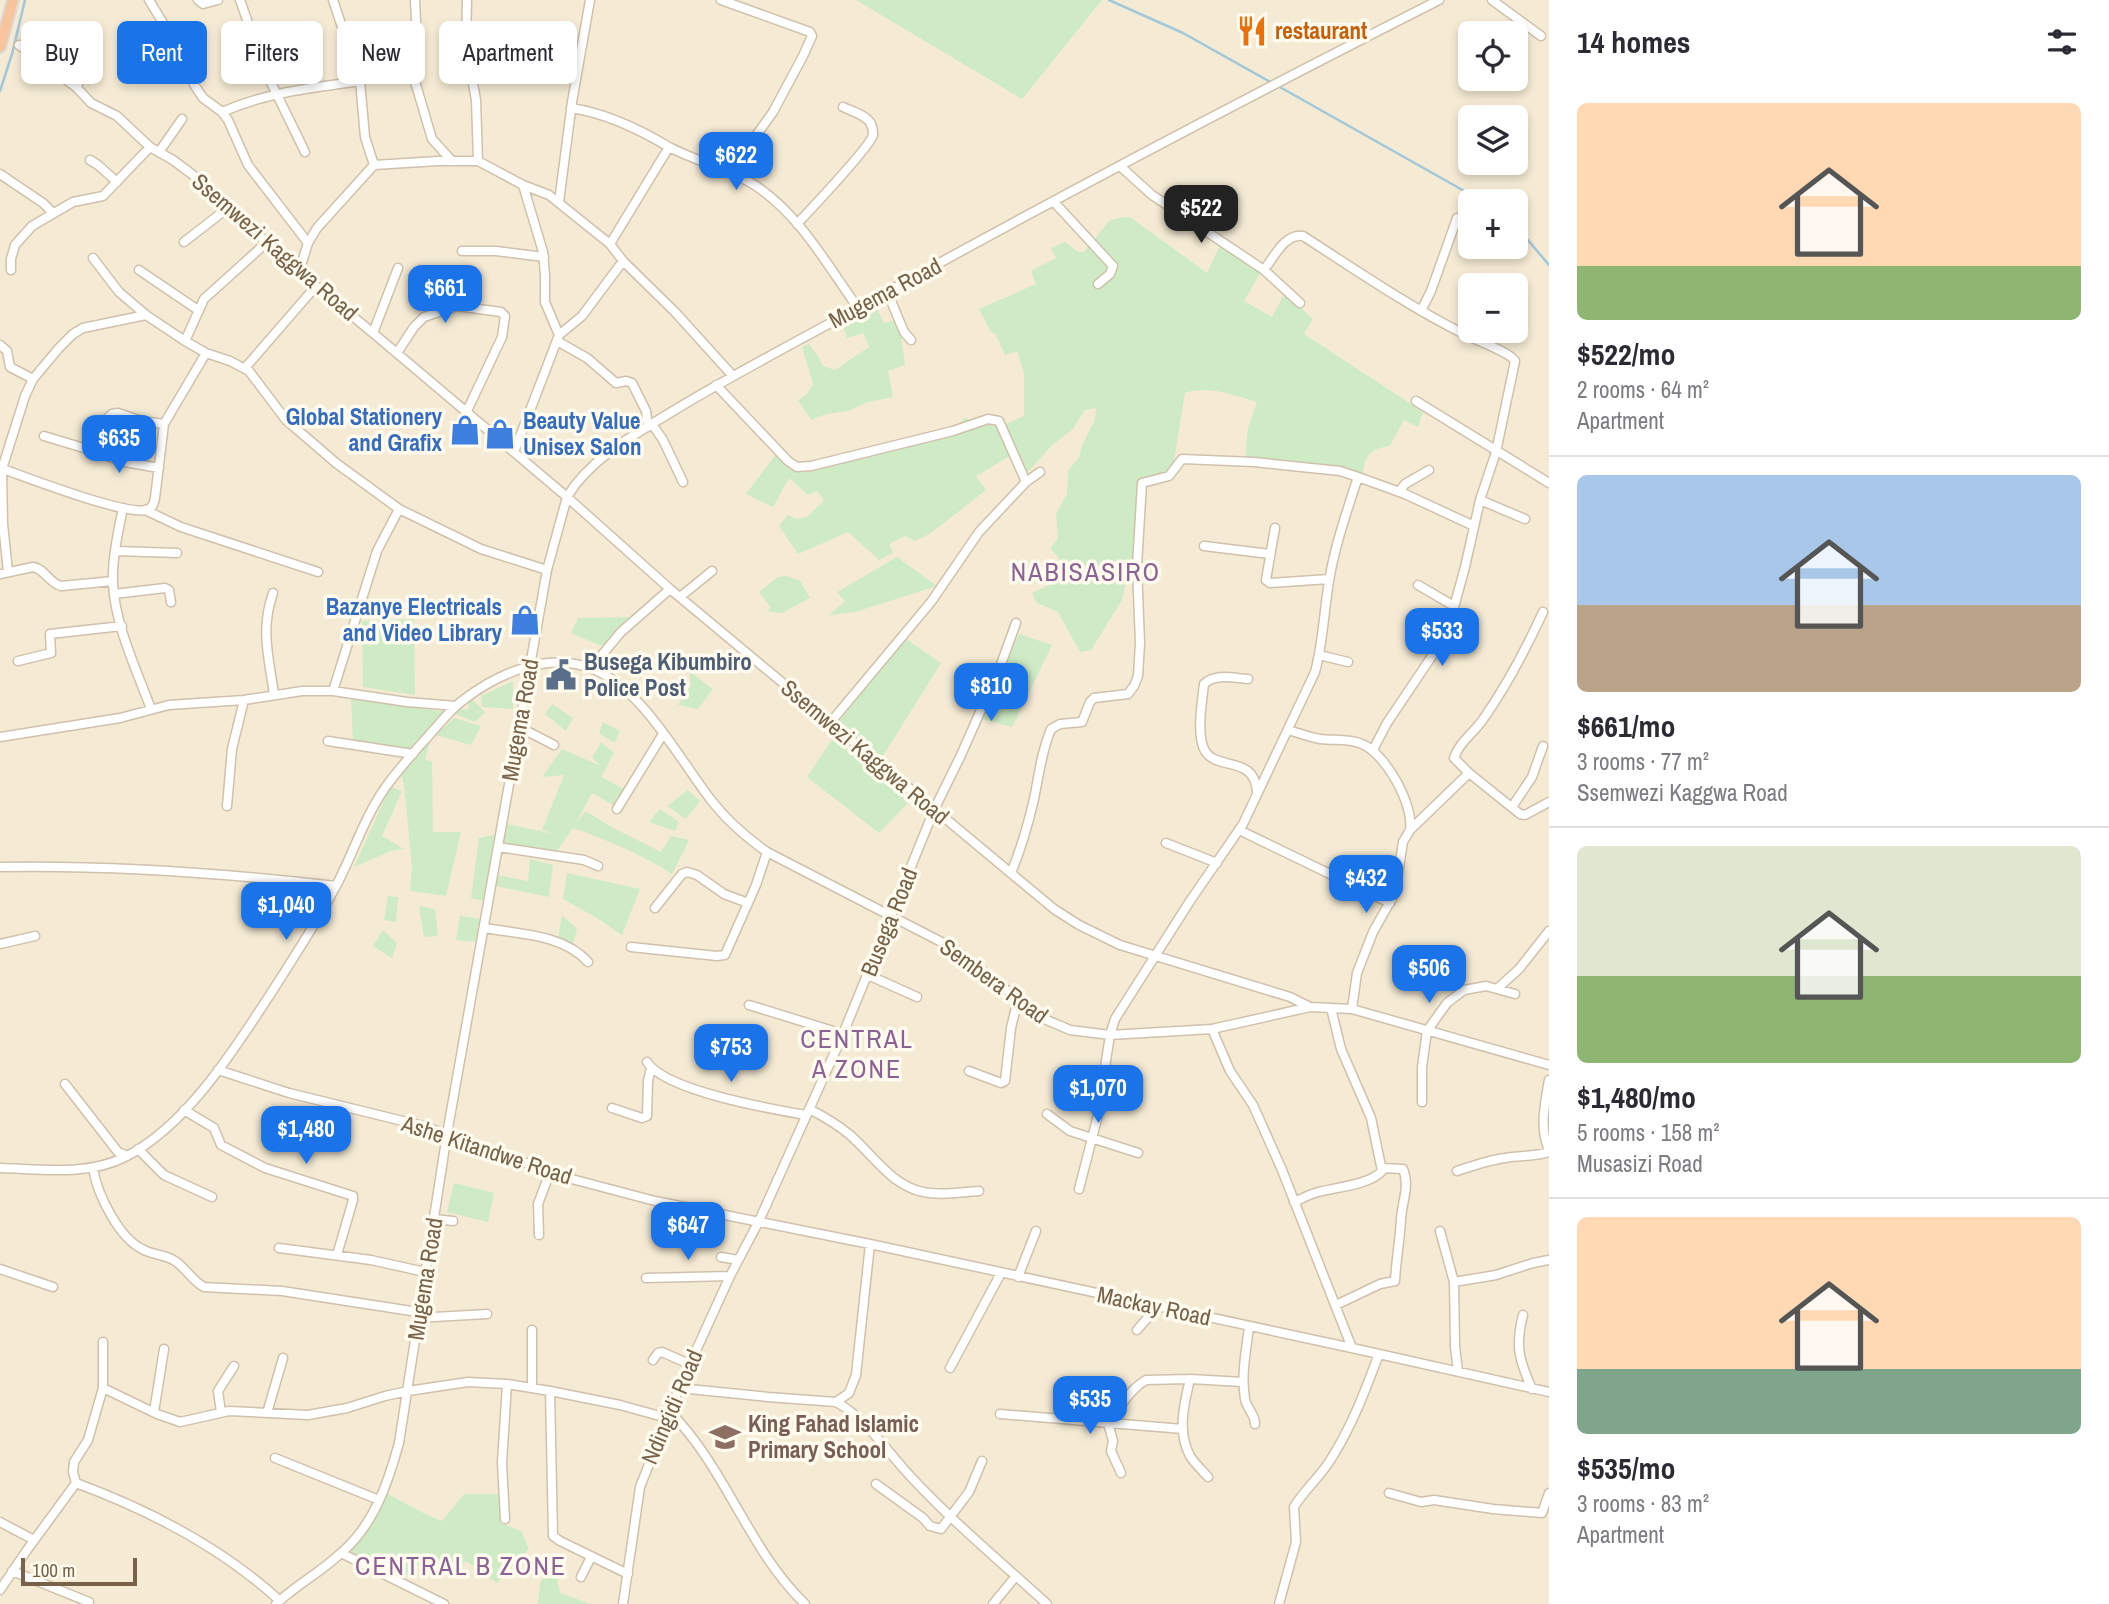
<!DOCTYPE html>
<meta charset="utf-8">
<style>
body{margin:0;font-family:"Archivo Narrow",sans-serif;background:#f7f7f7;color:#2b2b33;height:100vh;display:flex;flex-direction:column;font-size:26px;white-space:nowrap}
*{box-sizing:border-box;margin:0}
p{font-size:23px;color:#7c7c81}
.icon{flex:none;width:38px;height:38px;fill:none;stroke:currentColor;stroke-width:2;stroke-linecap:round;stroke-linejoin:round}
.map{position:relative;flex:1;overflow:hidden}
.side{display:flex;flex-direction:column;background:#fff;width:560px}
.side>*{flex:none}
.banner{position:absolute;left:21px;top:21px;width:665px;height:63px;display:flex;gap:14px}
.controls{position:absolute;left:1458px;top:21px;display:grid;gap:14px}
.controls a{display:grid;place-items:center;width:70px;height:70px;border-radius:10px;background:#fff;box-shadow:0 4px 10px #0003;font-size:35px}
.scale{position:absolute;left:21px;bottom:18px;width:116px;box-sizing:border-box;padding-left:7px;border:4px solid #77624a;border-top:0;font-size:19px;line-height:24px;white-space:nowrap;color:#77624a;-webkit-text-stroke:5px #fffbee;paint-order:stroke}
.price{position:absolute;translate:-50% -60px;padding:0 16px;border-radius:14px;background:#1a73e8;color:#fff;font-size:23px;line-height:46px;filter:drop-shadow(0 2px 4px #0008)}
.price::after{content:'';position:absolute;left:50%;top:42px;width:21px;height:16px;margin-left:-10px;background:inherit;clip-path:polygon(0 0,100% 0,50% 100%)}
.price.on{background:#222;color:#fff}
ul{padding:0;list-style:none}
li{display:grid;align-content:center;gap:14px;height:371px;padding:0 28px}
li+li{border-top:2px solid #e1e1e2}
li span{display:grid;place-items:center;height:217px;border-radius:10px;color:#555}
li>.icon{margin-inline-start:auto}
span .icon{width:126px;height:126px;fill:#fffc;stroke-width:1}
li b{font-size:30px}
h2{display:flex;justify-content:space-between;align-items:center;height:84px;padding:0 28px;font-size:30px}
.tag{padding:0 24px;border-radius:10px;background:#fff;box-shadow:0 4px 10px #0003;font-size:24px;line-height:63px}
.tag.on{background:#1a73e8;color:#fff}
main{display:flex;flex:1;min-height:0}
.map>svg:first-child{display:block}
.residential{fill:#f5ebd5;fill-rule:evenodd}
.green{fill:#ceebc5}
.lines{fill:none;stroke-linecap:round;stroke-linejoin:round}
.stream{stroke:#a1c7d9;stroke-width:2.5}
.minor-casing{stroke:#cfc1ac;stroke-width:11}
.highway-casing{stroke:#ded9d4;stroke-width:14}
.minor{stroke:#fff;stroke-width:8}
.highway{stroke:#f8c49d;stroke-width:10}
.labels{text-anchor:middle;stroke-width:7;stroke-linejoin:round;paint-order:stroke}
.food-label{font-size:23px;font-weight:bold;fill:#c56008;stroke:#fffbee;text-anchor:start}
.street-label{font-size:23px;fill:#77624a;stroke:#fffbee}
.shop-label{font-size:23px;font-weight:bold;fill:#366cbe;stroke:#fffbee;text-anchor:end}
.service-label{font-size:23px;font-weight:bold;fill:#4e5e75;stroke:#fffbee;text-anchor:start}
.education-label{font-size:23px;font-weight:bold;fill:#785e54;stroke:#fffbee;text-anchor:start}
.quarter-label{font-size:26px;letter-spacing:2px;fill:#8c6294;stroke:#fffbee}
</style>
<main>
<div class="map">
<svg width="1549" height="1604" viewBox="0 0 1549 1604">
<rect width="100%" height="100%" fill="#fdf8e7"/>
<path class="residential" d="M0,0H1549V1604H0ZM1470,33H1516V79H1470ZM1470,117H1516V163H1470ZM1470,201H1516V247H1470ZM1470,285H1516V331H1470Z"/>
<path class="green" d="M856,0H1102L1022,99Z
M1124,217H1130L1207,273L1220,245L1260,273L1244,301L1272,317L1283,296L1289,298L1313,319L1304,334L1423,412L1418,427L1404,420L1390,446C1372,448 1364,455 1363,473L1330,465L1245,459L1248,428L1257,402C1233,395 1209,385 1185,393L1171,479L1145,482L1139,528L1122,600L1091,650L1080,652L1058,612L1037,603L1032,593L1060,580C1064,566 1062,559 1050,549L1058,538L1056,514L1067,494L1068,471L1079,457L1082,446L1095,419L1096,408L1085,410L1072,430L1052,445L1030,470L1025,473L1018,461L1008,457L976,476L986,490L931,533L915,541L905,536L889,544L893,553L879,560L848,532L798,554L779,526L788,515L797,519L807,517L824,500L817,491L808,495L789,478L773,507L746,494L776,454L790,470L810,472L828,464L864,458L892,449L931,441L937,435L958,434V424L965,418L999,427L1024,416V373L1017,351L1005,355L995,333L991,332L979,309L1036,284L1031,271L1056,258L1051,248L1065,242L1078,252H1084L1110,220Z
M877,309L884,323L896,320L900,329L905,365L888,371L893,397L868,402L848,411L826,414L811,420L798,400L807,394L813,384L802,347L809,344L818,356L823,366L835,370L869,347L863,333L847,338L843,326Z
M897,557L937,586L855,612L829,615L845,601L837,592Z
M787,576L800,581L810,598L782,613L766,611L771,608L759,592L778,577Z
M633,617L604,647L571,633L578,618Z
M414,619L415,695L363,687L362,621Z
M1019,634L1052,645L1012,727L979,718Z
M903,637L941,663L881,759L839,722Z
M689,671L713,689L698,709L678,705L691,685Z
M513,681V709L482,707L481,696Z
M470,697L485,712L475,722L453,713L456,710L468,709Z
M351,699L446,712L407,751L353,743Z
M552,704L573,718L566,731L545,714Z
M454,718L481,726L471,745L436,735Z
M603,722L620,731L614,743L599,733Z
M833,738L909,802L879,833L807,777Z
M430,741L425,760L432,761L433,832H461L446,896L410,891L412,867L404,784L401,774Z
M601,742L614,753L601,777L626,790L615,806L592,793L576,823L586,811L611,827L661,852L671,836L689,840L672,874C641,854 607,840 573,828L556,852L499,844L507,824L554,834L542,830L564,775L542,777L562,749L601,766L592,758Z
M390,787L402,791L382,836L404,849L391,851L354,867Z
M688,790L700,801L686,819L667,806Z
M660,809L679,822L675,831L649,822Z
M494,835L485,901L471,898L479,838Z
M530,859L553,865L549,897L496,886L497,875L528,881Z
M567,873L640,889L622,935L597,918L563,899Z
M388,896L398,897L396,922L384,920Z
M419,906L435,909L438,936L424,937Z
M562,915L577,929L572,947L558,939Z
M460,916L481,919L477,942L456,940Z
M383,930L397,943L392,958L373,946Z
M454,1183L494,1193L488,1222L447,1212Z
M386,1493L421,1512L442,1521L464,1494H499L501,1523L521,1531L529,1549L497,1583L466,1561L453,1576L414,1564L403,1580L364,1561L351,1551L371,1524Z
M553,1561L560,1593L591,1604H538L540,1583Z"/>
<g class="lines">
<path class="stream" d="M1109,0L1183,33L1272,83
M1278,86L1482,201
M0,91L12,54L25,0
M1516,226L1549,265"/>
<g class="minor-casing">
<path id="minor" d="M149,0L163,23L195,86L203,98L222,112L228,120L248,165L308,243
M198,0L203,4L218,0
M240,0L264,68L305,152
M333,0L360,81L365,137L374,165
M415,0L418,62L414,78L432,139L452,161
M467,0L466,45L476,100L478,161
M721,0L810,32L812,36L803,56L773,112L730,172
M1492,0L1541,36
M255,43L279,31L285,27
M19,45L76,87L91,103L117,116L150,147L173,160L193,175L299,272L373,333L567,497L670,589L1054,909L1079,925L1120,945L1290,997L1310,1007
M125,58L169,35
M76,87L96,55
M571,108C605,113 639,129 669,147
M222,112C268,92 311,88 360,81
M159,152L182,119
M90,160L98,165L117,182
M1120,166L1152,195L1264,270L1300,303
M0,174L43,203L53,213
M523,185L543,252L545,275V302L559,335
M559,202L572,102L590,0
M1054,202L1113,266L1110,274L1098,284
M797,224C810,210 870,147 873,135C873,132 872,126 871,124C867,115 851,111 843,107
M184,242L229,207
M610,244L669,147C696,161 726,168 753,184C799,213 827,265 858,308
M462,251H496L544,257
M93,258L119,292L146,315L185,341L206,353L230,361L249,371L286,420L336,463L399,509L481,549L547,570
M11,270V259L15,245L32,226L73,202L103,196L150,147
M139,270L198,310
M1264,270C1274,257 1285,233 1303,236C1356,270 1408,306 1464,334C1475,340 1510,352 1515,361L1496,452L1480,500L1465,567L1450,622L1438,647L1387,723L1373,750
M299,272L308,243L317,228L374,165L438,161H478L523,185L549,195L610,244L623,261L675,312L732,375
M887,291L904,332L911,340
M1421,311L1431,291L1457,218
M373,333L398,268
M185,341L204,299L266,243
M557,341L587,358L616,383L626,381L632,383L646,411L648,427
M0,345L7,351L10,367L33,379
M397,353L414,327L424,317L457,306L501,312L505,316L502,337L466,413
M245,368L316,286
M716,385L788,461L797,467L811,466L953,431L988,419L999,421L1026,482
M1416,401L1549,483
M652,424L663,440L683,482
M44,436L87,449L99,426L112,414L118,413L142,421L164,424
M87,449L125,462L159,468
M514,452L559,335L582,316L623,261
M0,468C26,477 123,515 146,510C152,509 154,504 155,498L164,424L206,353
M1399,492L1405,484L1429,470
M1480,500L1525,519
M123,508C118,532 112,559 113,584C115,625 137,671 151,709
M145,510L181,527L318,572
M1275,528L1266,580L1270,583L1329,579
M1204,546L1270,554
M116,551L177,553
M8,572L3,524L2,469L25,396L33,379L59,348L73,334L83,328L146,315
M0,574L33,567C45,569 49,583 61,586L113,581
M1418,585L1454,606
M273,593C260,630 269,657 274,695
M114,594L165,588L169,590L171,602
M680,597L712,571
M1543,612C1526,649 1507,685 1484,718C1475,732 1459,742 1454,758L1469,773L1520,814L1525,815L1549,802
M1319,655L1348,662
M18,661L51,653L50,634L122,626
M591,668L621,632L670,589
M1248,679C1233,678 1215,673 1204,684C1202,702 1196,735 1205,751C1217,771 1255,755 1257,792
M333,691L377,551L399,509
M830,723L931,602L979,532L1026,482L1040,472
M519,727L554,745
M1288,730C1299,733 1309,737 1320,739C1334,741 1348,738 1362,744C1386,754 1414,805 1410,830
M0,737L120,718L169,705L244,700L302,691H333L407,702L456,706
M328,741L413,754
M227,806L232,749L244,700
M1512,807L1532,777L1543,746
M617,809L663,734
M1239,830L1390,903
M1166,843L1217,863
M498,847L584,860L598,866
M0,867C113,865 224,873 336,886
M1011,873C1021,849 1028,825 1034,799C1039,775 1041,753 1051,729L1060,724L1082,722L1090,702L1094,698L1128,694L1134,686L1138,676L1140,643L1137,566L1142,483L1169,476L1182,459L1254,462L1340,471L1358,477
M655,908L682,874L687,872L697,875L724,894L748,903
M484,928C519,934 563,934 588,962
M0,944L35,936
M631,947L717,956L725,955L756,885L767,852
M868,975L917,997
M1498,988L1519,969L1549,931
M749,1005L843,1034
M1352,1009L1357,973L1373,932L1395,893L1403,842L1410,830L1469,773
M1212,1029L1230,1071L1253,1105L1282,1170L1352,1348
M647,1062C666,1091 771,1109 806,1115
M218,1070L289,1093L423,1126L568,1178L655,1201L870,1244L1352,1348L1549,1392
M969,1071L1001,1083L1005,1081L1011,1028L1018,999
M1549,1080C1545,1103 1539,1128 1549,1150
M65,1084L118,1152L127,1156
M1422,1102V1067L1427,1031L1447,1003L1464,990L1486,986L1515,994
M612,1108L642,1118L647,1116L648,1081L651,1068
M809,1109C823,1116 838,1125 850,1135C874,1156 891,1185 923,1192C940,1196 961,1192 979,1191
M184,1110L214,1128L221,1145L265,1168L353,1196V1200L337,1255
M1047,1114L1070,1131L1138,1153
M138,1149L164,1175L212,1197
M0,1168C41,1169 88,1176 125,1157C187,1126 236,1047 273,990C295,956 317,922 336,886C353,854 364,818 385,788C399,768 416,750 431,733C441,722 450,710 462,701C498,673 550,650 595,670C643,690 680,760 711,800C727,821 746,837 767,852L953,948L1018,999L1033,1014L1070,1030L1110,1035L1212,1029L1310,1007L1352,1009L1549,1065
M93,1168C97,1194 119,1239 144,1250C154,1255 166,1255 175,1261C186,1268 192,1281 204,1287L282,1291L418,1312
M1457,1171C1472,1166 1489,1160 1505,1158C1520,1155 1534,1157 1549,1152
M1079,1189L1097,1119L1110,1035L1115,1019L1190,901L1243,824L1315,672C1323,643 1324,611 1329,581C1335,545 1347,511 1358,477L1405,494L1474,526
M1294,1202C1301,1199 1308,1195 1315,1193C1334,1187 1368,1186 1382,1171L1371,1118L1341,1049L1331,1008
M434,1219L453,1221
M1440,1231L1454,1282
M539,1235L538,1204L550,1172
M279,1248L371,1260L425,1272
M721,1257L738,1260
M0,1269L53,1287
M1018,1277L1036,1231
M646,1278L730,1276
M1336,1305L1380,1284L1395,1281C1396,1260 1400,1240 1401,1219C1402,1202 1410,1186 1403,1169L1382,1168
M1523,1315C1515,1346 1519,1360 1532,1389
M417,1318L487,1314
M1249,1327C1246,1351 1241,1375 1245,1399C1247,1409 1255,1414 1255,1424
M532,1330V1388
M1137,1330L1157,1307
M653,1360L658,1353L662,1352L689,1364
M950,1368L1001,1273
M1458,1371L1455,1347L1454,1282L1496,1275L1533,1263L1549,1260
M103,1388L157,1414L180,1422L229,1411L308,1415L347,1408L385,1396L408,1391L468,1382L507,1384L550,1391L620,1405L667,1418
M679,1388L768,1397L836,1402C866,1418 889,1454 912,1478C954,1523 1002,1563 1047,1604
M550,1391L553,1536L560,1541L628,1574
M836,1402L849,1393L856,1375L870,1244
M154,1412L164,1349
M221,1412L218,1391L234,1366
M670,1412C726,1468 748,1549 805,1604
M267,1413L283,1358
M1000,1414L1183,1429
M275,1458L379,1500
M1121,1473L1111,1451L1113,1441L1108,1423C1119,1409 1130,1389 1146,1380L1190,1379
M1208,1477C1202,1470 1195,1464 1190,1456C1177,1432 1184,1404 1190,1379L1243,1382
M76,1483C149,1510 222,1548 279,1600
M76,1483L73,1472L74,1462L88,1440L103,1388V1342
M876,1484L923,1518L930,1526L941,1529L969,1492L982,1461
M1389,1493L1421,1502L1434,1500L1493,1509L1542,1513L1549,1493
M505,1519L502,1463L507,1384
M0,1522L34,1540
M341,1553L444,1604
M12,1571L89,1602
M581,1577L591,1557
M0,1590L27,1550L76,1483
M276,1604C296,1585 321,1572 341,1553C374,1525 388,1483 399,1443L447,1134L547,570L567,497C590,458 636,434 673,411C734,374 796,342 858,308C1050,201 1244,99 1439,0
M623,1604L640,1487L679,1388L730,1276L759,1221L843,1034L934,810L961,755L1000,667L1016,623
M993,1604L1016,1576
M1279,1604L1296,1542L1294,1507C1304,1490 1321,1476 1331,1459C1352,1426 1365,1391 1379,1354"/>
</g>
<g class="highway-casing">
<path id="highway" d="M0,47L13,0"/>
</g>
<use href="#minor" class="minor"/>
<use href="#highway" class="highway"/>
</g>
<defs>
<g id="restaurant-bare" transform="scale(2.415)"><path d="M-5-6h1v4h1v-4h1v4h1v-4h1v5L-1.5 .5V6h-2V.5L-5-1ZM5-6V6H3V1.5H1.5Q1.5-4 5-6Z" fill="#e8710a" stroke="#fffbee" stroke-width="2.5" paint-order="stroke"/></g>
<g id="shop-bare" transform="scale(2.415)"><path d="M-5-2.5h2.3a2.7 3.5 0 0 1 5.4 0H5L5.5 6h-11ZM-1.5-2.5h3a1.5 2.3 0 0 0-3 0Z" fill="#3f7fe0" stroke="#fffbee" stroke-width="2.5" paint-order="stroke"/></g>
<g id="civic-bare" transform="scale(2.415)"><path d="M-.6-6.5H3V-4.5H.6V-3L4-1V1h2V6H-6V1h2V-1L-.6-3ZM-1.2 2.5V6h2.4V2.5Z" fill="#5c6f8a" stroke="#fffbee" stroke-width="2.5" paint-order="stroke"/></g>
<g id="school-bare" transform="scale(2.415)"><path d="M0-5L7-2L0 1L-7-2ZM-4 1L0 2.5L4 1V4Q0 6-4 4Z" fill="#8d6e63" stroke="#fffbee" stroke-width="2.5" paint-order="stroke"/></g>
</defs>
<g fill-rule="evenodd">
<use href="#restaurant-bare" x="1252" y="31"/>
<use href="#shop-bare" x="465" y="430"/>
<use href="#shop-bare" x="500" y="434"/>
<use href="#shop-bare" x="525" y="620"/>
<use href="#civic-bare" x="561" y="675"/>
<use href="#school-bare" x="725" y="1437"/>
</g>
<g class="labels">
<g class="food-label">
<text x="1275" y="39">restaurant</text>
</g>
<g class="street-label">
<text transform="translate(275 247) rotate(41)" y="8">Ssemwezi Kaggwa Road</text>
<text transform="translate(885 293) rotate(-28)" y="8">Mugema Road</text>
<text transform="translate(520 720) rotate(-80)" y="8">Mugema Road</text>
<text transform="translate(865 752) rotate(40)" y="8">Ssemwezi Kaggwa Road</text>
<text transform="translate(889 922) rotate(-68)" y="8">Busega Road</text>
<text transform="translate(994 981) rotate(36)" y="8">Sembera Road</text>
<text transform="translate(487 1150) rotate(18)" y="8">Ashe Kitandwe Road</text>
<text transform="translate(425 1279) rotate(-81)" y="8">Mugema Road</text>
<text transform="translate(1154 1306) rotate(12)" y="8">Mackay Road</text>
<text transform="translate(672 1407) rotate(-67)" y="8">Ndingidi Road</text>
</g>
<g class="shop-label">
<text x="442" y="425">Global Stationery<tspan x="442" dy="26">and Grafix</tspan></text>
<text x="523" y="429" text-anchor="start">Beauty Value<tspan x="523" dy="26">Unisex Salon</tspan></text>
<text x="502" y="615">Bazanye Electricals<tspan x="502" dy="26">and Video Library</tspan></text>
</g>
<g class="service-label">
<text x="584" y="670">Busega Kibumbiro<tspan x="584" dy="26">Police Post</tspan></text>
</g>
<g class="education-label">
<text x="748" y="1432">King Fahad Islamic<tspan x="748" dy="26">Primary School</tspan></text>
</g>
<g class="quarter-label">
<text x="1086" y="581">NABISASIRO</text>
<text x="857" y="1048">CENTRAL<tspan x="857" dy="30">A ZONE</tspan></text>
<text x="461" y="1575">CENTRAL B ZONE</text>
</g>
</g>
</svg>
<div class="controls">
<a><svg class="icon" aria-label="locate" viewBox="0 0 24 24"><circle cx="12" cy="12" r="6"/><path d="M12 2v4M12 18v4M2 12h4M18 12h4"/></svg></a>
<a><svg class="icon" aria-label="layers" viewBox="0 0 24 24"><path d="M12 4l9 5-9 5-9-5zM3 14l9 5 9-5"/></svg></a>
<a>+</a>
<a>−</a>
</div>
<div class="scale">100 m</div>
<b class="price" style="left:736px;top:192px">$622</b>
<b class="price on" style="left:1201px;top:245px">$522</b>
<b class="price" style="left:445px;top:325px">$661</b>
<b class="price" style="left:119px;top:475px">$635</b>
<b class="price" style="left:1442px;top:668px">$533</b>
<b class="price" style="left:991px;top:723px">$810</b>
<b class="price" style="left:1366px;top:915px">$432</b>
<b class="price" style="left:286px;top:942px">$1,040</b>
<b class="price" style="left:1429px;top:1005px">$506</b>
<b class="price" style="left:731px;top:1084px">$753</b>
<b class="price" style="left:1098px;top:1125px">$1,070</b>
<b class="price" style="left:306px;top:1166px">$1,480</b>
<b class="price" style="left:688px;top:1262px">$647</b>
<b class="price" style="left:1090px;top:1436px">$535</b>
<div class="banner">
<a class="tag">Buy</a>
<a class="tag on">Rent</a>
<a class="tag">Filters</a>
<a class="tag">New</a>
<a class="tag">Apartment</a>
</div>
</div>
<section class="side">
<h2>14 homes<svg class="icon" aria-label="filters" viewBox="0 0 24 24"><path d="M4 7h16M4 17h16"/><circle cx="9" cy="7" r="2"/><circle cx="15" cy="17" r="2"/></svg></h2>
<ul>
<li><span style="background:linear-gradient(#ffd9b3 75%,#8fb573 0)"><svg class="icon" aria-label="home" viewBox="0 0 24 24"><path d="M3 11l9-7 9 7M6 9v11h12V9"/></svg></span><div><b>$522/mo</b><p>2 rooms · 64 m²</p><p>Apartment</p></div></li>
<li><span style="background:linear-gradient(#a9c7e8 60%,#b9a48a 0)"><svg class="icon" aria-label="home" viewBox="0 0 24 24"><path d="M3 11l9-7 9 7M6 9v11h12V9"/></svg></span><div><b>$661/mo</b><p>3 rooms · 77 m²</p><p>Ssemwezi Kaggwa Road</p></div></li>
<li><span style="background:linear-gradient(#dfe7d0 60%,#8fb573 0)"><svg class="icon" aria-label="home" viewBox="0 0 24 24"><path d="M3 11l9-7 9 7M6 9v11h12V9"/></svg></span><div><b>$1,480/mo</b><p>5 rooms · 158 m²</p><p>Musasizi Road</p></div></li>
<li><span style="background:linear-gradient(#ffd9b3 70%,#7fa58c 0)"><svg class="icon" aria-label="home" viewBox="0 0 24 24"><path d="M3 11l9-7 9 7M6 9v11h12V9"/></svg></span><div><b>$535/mo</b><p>3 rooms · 83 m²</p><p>Apartment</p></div></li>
</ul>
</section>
</main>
